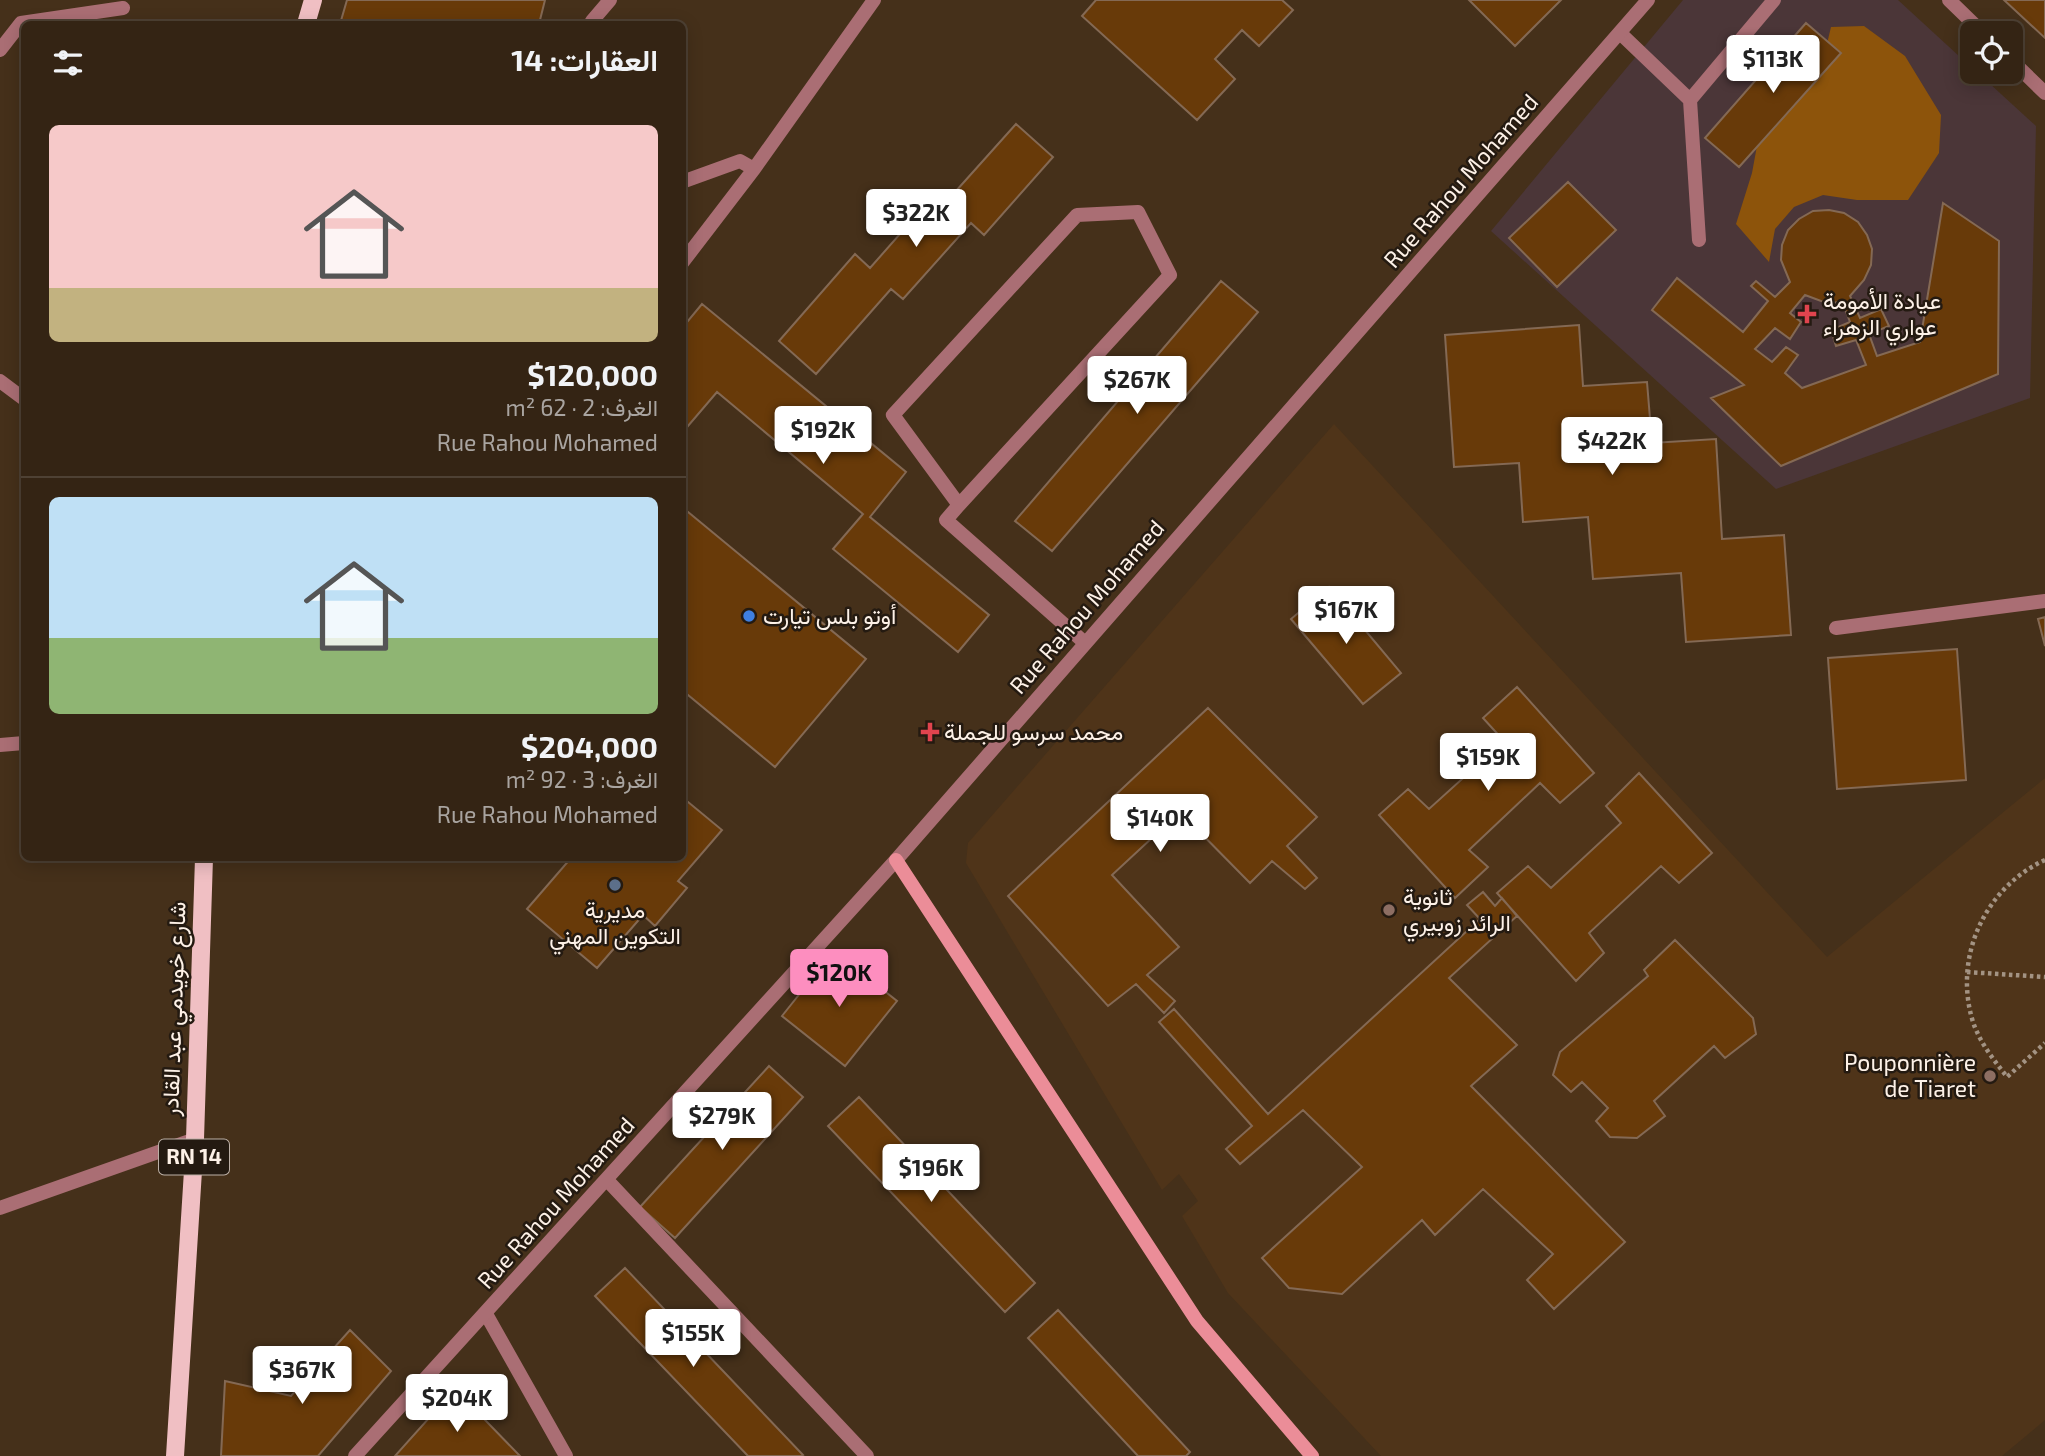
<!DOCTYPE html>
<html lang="ar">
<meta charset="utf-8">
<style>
body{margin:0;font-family:"Exo 2",Vazirmatn,sans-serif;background:#3c2c1d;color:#f1f3f6;direction:rtl;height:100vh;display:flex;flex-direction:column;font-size:26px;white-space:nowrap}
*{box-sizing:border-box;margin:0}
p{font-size:23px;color:#a9a4a0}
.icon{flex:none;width:38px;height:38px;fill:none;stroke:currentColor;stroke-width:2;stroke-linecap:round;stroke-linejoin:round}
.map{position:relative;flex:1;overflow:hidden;direction:ltr}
.drawer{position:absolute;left:21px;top:21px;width:665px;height:840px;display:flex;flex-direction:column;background:#342414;border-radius:10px;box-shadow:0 4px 18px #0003,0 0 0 2px #4e4134;direction:rtl}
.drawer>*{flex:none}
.controls{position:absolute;left:1960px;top:21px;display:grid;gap:14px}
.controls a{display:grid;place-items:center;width:63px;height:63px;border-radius:10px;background:#342414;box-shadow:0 4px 18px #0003,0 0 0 2px #4e4134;font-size:35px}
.price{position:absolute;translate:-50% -60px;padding:0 16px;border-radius:7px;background:#fff;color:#222;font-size:23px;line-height:46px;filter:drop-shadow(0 2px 4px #0008)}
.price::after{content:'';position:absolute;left:50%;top:42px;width:21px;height:16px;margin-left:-10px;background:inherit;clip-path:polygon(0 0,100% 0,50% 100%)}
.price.current{background:#fd8ebf;color:#111}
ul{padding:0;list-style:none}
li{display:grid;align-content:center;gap:14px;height:371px;padding:0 28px}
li+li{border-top:2px solid #4e4134}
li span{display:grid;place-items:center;height:217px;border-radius:10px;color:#555}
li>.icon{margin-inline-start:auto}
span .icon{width:126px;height:126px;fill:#fffc;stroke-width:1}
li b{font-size:30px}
h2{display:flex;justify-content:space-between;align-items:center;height:84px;padding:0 28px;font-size:30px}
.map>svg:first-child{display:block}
.built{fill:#4f3419}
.medical{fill:#4b3638}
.forest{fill:#8d540b}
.building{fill:#683a09;stroke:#846954;stroke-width:2;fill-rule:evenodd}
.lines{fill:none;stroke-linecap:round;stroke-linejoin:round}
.path{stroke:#a39383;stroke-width:4.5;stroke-dasharray:3.5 3.5;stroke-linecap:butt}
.service{stroke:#aa6e74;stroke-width:14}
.minor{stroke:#aa6e74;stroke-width:14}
.tertiary{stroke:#aa6e74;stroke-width:14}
.secondary{stroke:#eb8d98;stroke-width:14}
.primary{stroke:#f0bfc3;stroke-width:18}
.health-dot{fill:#e0444e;stroke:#241a11;stroke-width:2.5}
.shop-dot{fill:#3f7fe0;stroke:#241a11;stroke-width:2.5}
.service-dot{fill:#5c6f8a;stroke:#241a11;stroke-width:2.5}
.education-dot{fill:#8d6e63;stroke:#241a11;stroke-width:2.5}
.labels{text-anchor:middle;stroke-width:5;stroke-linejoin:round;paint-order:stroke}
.shield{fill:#241a11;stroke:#bcb0a7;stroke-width:2}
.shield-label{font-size:21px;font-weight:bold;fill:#fdf1e7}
.street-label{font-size:23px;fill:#fdf1e7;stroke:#241a11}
.poi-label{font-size:23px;fill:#fdf1e7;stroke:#241a11;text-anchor:start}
</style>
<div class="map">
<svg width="2045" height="1456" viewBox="0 0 2045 1456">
<rect width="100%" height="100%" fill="#45301a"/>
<path class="built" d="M1334,424L1827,957L2045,778V1420L2002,1456H1381L1228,1293L1182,1216L1198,1201L1179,1174L1162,1190L966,863L968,843Z"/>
<path class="medical" d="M1683,0H1898L1972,68V72H1977L2036,126L2030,398L1776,489L1491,231Z"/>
<path class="forest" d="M1864,26L1905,56L1941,115L1939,153L1908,200H1857L1823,195L1794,207L1775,229L1769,262L1736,224L1752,173L1761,124L1825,52L1831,27Z"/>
<path class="building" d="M347,0H545L539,24H340Z
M1096,0H1282L1293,10L1259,46L1242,30L1215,59L1235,79L1197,120L1082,16Z
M1469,0H1561L1515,46Z
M2004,0H2045V38Z
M1806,23L1841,53L1739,167L1705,138Z
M1016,124L1053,157L984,235L971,223L903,299L891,289L816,374L779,341L855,254L870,268L937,192L947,201Z
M1568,182L1616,230L1557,287L1509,238Z
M1943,203L1999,241L1998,374L1781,466L1711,398L1744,385L1652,310L1677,278L1743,332L1768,301L1751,286L1756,281L1775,297L1790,282L1781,260L1782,245L1788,230L1799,219L1813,211L1829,210L1844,213L1858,222L1867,235L1872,249L1871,265L1864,280L1850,296L1860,318L1881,309L1889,326L1869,334L1877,356L1920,342ZM1805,295L1829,304L1842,301L1850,322L1831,330L1836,346L1856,340L1866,365L1802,388L1785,373L1798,355L1786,347L1772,362L1755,349L1775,328L1790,339L1801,322L1790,313Z
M1221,281L1258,312L1052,551L1015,521Z
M702,304L906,472L870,517L989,615L958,652L833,549L863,514L717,392L682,433V328Z
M1579,325L1583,386L1647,382L1652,443L1716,439L1722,539L1784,535L1791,635L1686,642L1681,573L1593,579L1588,517L1523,522L1519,463L1454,467L1445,335Z
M682,507L866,659L775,767L682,690Z
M1329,587L1401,673L1363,704L1291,619Z
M2045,617V646L2038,619Z
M1957,649L1966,780L1837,789L1828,658Z
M1517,687L1594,773L1560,803L1540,783L1469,850L1488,867L1455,898L1379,815L1408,789L1429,809L1504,741L1483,718Z
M1208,708L1317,817L1287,846L1317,878L1305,889L1272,861L1250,883L1180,812L1112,875L1179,947L1147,975L1175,1001L1164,1013L1136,984L1108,1006L1008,896Z
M1639,773L1712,853L1679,883L1661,866L1589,933L1604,953L1576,981L1497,893L1528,866L1551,888L1621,823L1606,806Z
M682,797L722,830L678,881L687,888L655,926L643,915L597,968L527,909L571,858H682Z
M1483,892L1495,906L1502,898L1517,916L1449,978L1517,1045L1471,1086L1625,1242L1554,1309L1527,1280L1553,1254L1483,1189L1435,1235L1422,1220L1342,1294L1289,1288L1262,1258L1362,1167L1303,1110L1240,1164L1226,1149L1252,1126L1159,1022L1174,1009L1268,1114L1480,919L1467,905Z
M1675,940L1753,1018L1756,1034L1725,1058L1714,1046L1654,1101L1665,1116L1637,1138L1610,1137L1596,1121L1608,1108L1582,1082L1571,1092L1553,1075L1560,1052L1648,976L1644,970Z
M834,951L897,1001L845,1066L782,1016Z
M769,1066L803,1097L675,1238L640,1207Z
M859,1097L1035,1283L1005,1312L828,1126Z
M625,1268L803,1455L801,1456H748L595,1296Z
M1058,1310L1190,1452L1186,1456H1138L1028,1338Z
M350,1330L391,1371L318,1456H221L225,1381L291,1396Z
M455,1389L520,1456H395Z"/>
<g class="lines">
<path class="path" d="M2045,860C1984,888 1953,958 1973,1022C1980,1043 1994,1060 2007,1077L2045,1043
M1967,972L2045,977"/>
<path class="service" d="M1620,33L1690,100
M0,50L21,23L123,8
M1699,240L1690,100L1774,0"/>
<path class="minor" d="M1949,0L1983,33
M592,21L610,0
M2011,60L2045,93
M0,381L24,399
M959,505L893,415L1077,215L1138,212L1170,275L959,505L946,520L1085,643
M1836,628L2045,601
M607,1180L867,1456
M0,1208L195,1139
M486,1314L566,1456"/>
<path class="tertiary" d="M682,182L740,161L754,169
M682,263L754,169L874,0
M0,745L24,743
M355,1456L896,860L1648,0"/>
<path class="secondary" d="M896,860L1197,1321L1312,1456"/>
<path class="primary" d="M306,24L313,0
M175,1456L195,1139L204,858"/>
</g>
<g class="health-dot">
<path d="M1803.5 303.5h7v7h7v7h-7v7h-7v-7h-7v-7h7z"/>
<path d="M926.5 721.5h7v7h7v7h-7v7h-7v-7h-7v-7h7z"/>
</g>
<circle class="shop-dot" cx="749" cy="616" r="7"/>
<circle class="service-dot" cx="615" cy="885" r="7"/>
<g class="education-dot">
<circle cx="1389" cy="910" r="7"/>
<circle cx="1990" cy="1076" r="7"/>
</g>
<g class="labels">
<rect class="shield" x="159" y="1139.5" width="70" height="35" rx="5"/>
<g class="shield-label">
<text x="194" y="1164">RN 14</text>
</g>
<g class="street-label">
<text transform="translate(1461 181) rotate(-49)" y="8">Rue Rahou Mohamed</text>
<text transform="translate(1087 607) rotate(-49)" y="8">Rue Rahou Mohamed</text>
<text transform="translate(174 1009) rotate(-88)" y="8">شارع خويدمي عبد القادر</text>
<text transform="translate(556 1203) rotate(-48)" y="8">Rue Rahou Mohamed</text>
</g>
<g class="poi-label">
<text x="1823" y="309">عيادة الأمومة<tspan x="1823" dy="26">عواري الزهراء</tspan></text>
<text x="763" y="624">أوتو بلس تيارت</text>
<text x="944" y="740">محمد سرسو للجملة</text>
<text x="1403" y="905">ثانوية<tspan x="1403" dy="26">الرائد زوبيري</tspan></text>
<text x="615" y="918" text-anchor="middle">مديرية<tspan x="615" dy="26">التكوين المهني</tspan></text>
<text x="1976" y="1071" text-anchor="end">Pouponnière<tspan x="1976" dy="26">de Tiaret</tspan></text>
</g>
</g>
</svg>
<div class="controls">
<a><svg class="icon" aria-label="locate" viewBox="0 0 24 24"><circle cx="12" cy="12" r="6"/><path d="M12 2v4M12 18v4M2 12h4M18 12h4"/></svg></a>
</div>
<b class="price" style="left:1773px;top:95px">$113K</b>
<b class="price" style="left:916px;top:249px">$322K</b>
<b class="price" style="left:1137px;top:416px">$267K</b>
<b class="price" style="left:823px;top:466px">$192K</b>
<b class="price" style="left:1612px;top:477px">$422K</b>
<b class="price" style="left:1346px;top:646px">$167K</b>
<b class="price" style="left:1488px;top:793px">$159K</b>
<b class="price" style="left:1160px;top:854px">$140K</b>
<b class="price current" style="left:839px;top:1009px">$120K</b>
<b class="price" style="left:722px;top:1152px">$279K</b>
<b class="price" style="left:931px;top:1204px">$196K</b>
<b class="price" style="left:693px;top:1369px">$155K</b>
<b class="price" style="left:302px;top:1406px">$367K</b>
<b class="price" style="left:457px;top:1434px">$204K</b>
<section class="drawer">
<h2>العقارات: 14<svg class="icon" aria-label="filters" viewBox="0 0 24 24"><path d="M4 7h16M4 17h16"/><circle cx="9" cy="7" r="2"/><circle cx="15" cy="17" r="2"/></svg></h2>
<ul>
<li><span style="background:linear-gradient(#f6c9c9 75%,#c2b280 0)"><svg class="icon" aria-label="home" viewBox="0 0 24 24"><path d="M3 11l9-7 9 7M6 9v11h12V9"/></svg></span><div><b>$120,000</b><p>الغرف: 2 · 62 m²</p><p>Rue Rahou Mohamed</p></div></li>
<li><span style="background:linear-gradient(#bfe0f5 65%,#8fb573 0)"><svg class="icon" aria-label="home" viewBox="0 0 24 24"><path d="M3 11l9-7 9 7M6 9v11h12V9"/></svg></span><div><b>$204,000</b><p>الغرف: 3 · 92 m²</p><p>Rue Rahou Mohamed</p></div></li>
</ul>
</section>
</div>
